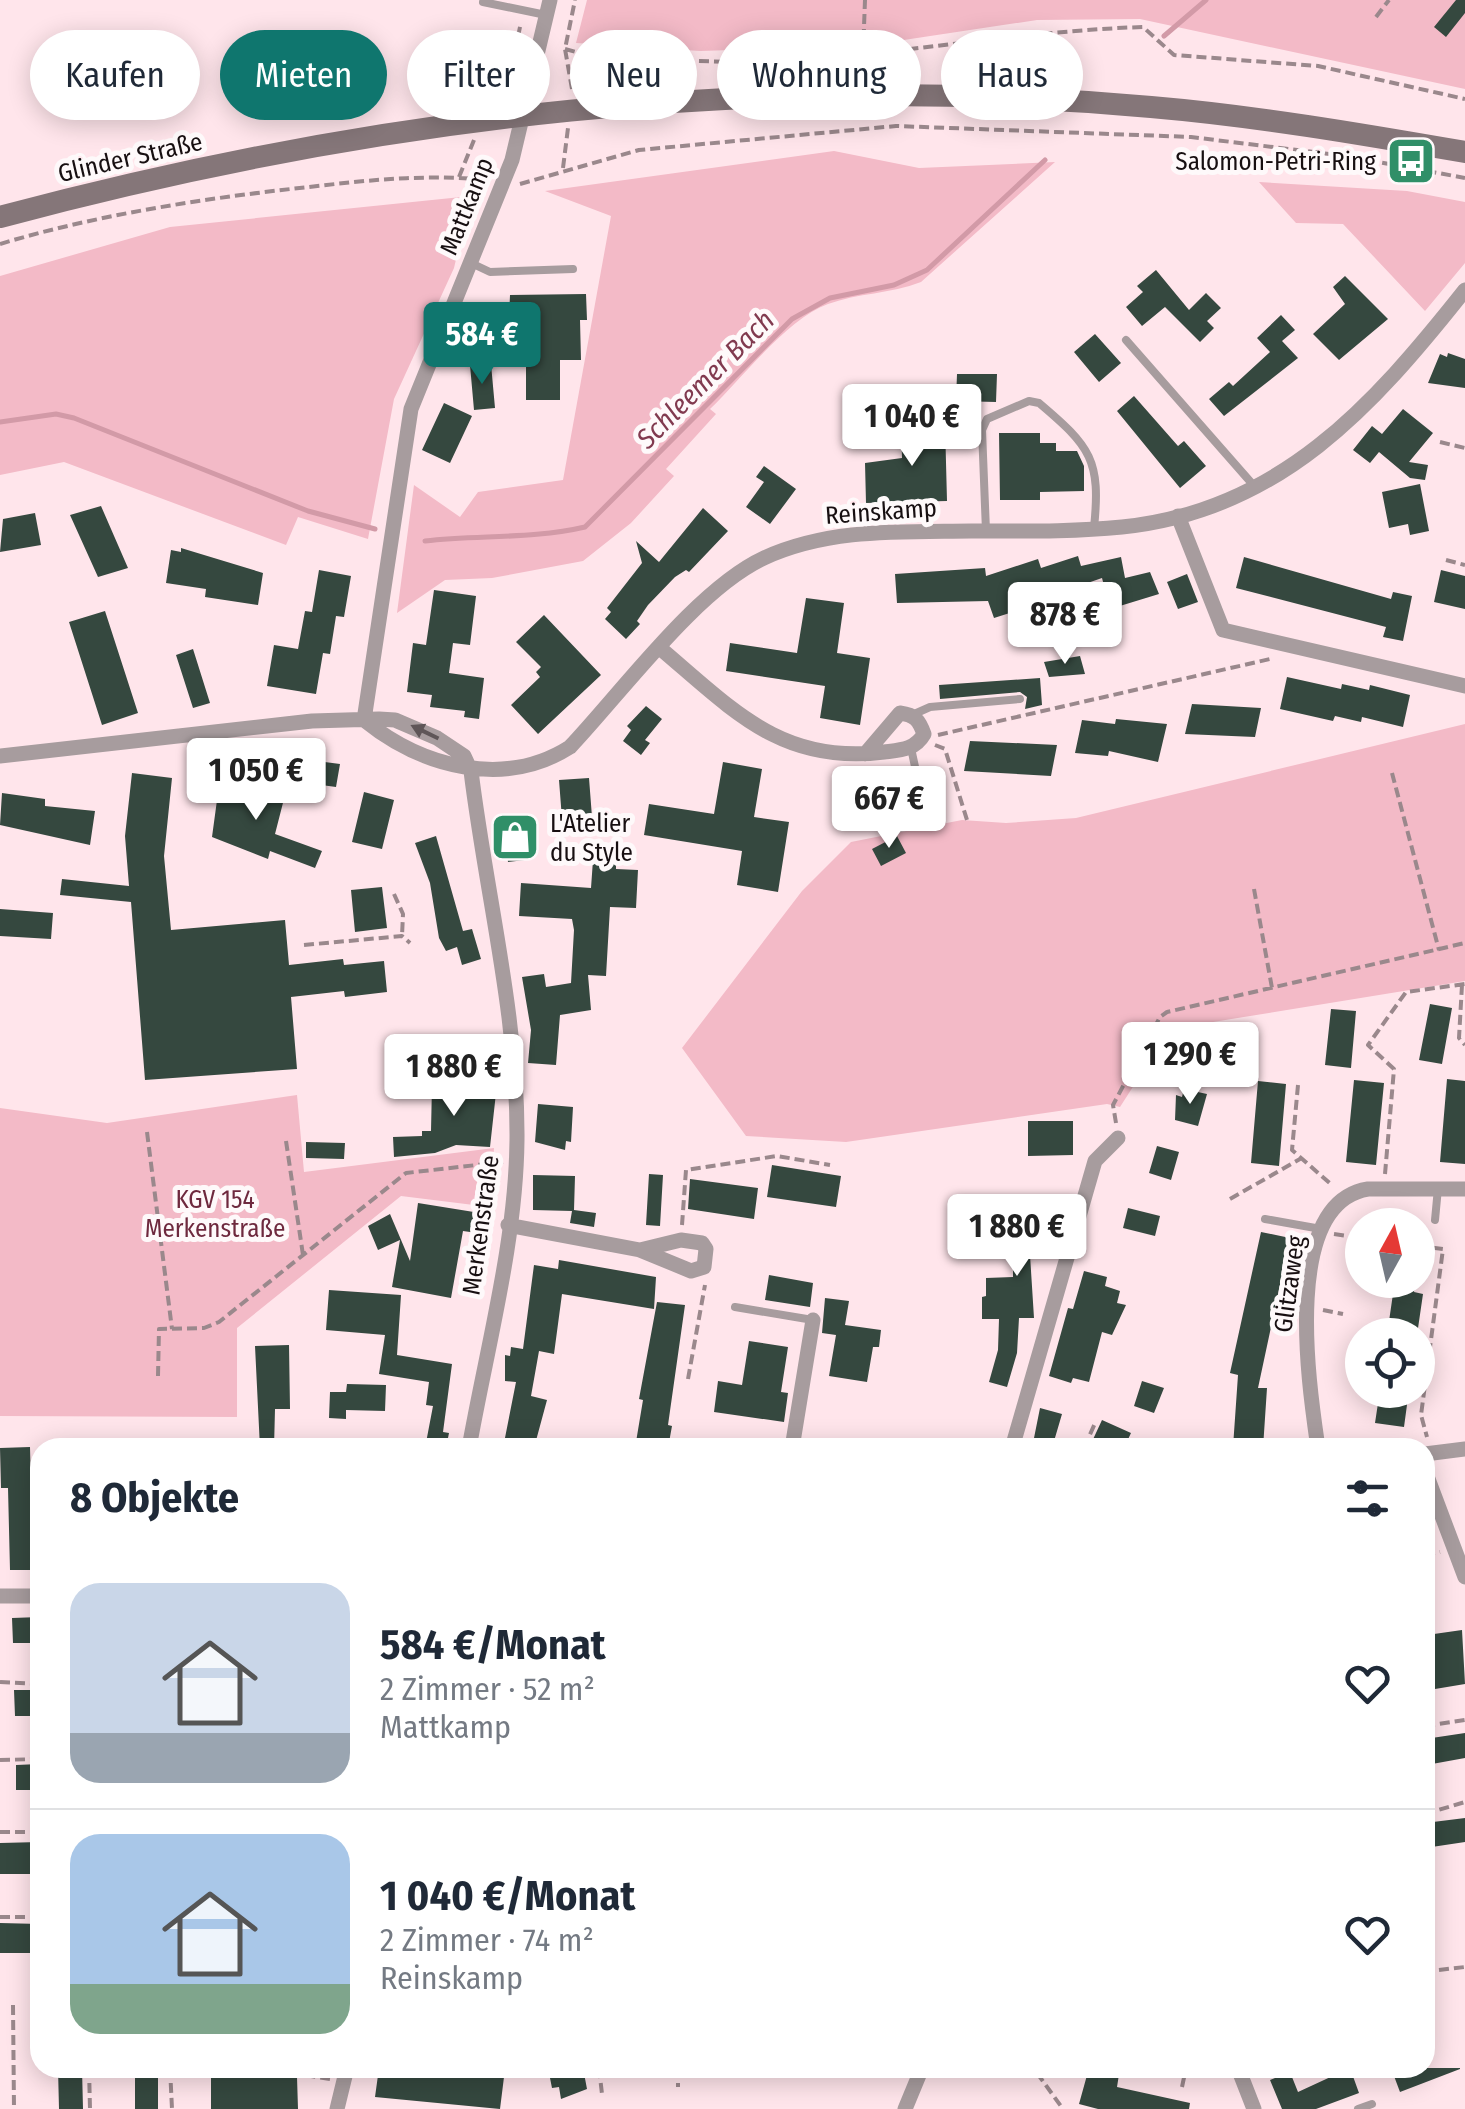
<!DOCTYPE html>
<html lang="de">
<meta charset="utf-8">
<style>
body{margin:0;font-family:"Fira Sans Condensed",sans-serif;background:#f6f6f7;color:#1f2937;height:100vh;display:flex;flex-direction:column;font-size:38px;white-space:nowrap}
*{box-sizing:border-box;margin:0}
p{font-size:32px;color:#747a83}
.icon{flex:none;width:55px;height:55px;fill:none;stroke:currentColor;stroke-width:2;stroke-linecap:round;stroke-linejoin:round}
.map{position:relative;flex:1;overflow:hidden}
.side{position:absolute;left:30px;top:1438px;width:1405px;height:640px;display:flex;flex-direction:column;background:#fff;border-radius:30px;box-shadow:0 5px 25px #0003}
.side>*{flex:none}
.hud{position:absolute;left:30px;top:30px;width:1405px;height:90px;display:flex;gap:20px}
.needle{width:65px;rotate:8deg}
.controls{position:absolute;left:1345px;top:1208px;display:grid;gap:20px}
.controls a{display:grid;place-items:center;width:90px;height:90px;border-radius:50%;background:#fff;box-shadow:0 5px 25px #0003;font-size:50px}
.price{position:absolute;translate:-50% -85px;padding:0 22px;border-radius:10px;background:#fff;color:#222;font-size:32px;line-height:65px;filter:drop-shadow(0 2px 5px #0008)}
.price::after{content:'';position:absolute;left:50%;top:60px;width:30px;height:22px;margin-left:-15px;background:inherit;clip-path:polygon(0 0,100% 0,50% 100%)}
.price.selected{background:#0f766e;color:#fff}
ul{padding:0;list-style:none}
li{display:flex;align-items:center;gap:30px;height:250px;padding:0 40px}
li+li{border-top:2px solid #e0e1e3}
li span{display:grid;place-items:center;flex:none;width:280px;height:200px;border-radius:30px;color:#555}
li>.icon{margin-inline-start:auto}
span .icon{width:120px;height:120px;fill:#fffc;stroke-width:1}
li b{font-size:42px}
h2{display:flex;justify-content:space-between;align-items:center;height:120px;padding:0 40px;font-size:42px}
.tag{padding:0 35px;border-radius:45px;background:#fff;box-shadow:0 5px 25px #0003;font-size:35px;line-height:90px}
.tag.selected{background:#0f766e;color:#fff}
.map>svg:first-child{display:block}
.green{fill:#f3bac7}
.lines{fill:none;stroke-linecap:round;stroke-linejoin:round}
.stream{stroke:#d29aa7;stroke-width:5}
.building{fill:#35483f}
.path{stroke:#9a888c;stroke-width:4;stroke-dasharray:10 5;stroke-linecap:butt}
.lane{stroke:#a79c9e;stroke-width:8}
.street{stroke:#a79c9e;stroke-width:15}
.secondary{stroke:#857679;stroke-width:22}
.oneway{fill:#5f5658}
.labels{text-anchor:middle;stroke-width:10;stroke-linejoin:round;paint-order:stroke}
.street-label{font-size:25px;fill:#170f11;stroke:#fef9fa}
.poi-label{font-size:25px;fill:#170f11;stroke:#fef9fa;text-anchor:end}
.park-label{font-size:25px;fill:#6e293e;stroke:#fef9fa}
.water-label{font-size:28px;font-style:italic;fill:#813a4f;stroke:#fef9fa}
</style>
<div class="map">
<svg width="1465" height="2109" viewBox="0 0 1465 2109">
<rect width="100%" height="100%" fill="#ffe5eb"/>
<path class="green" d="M587,0H1465V89L1140,19L1037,20L864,46L700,51L576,43Z
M834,151L919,168L1055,162L921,282C890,294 858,293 828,304C787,319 742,378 710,409L716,414L666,469L674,476L631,523L583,561L492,578L445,580L397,613L414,485L460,517L478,492L563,480L611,216L545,191Z
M1259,182L1407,191L1465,202V263L1425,311L1343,224L1296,223Z
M471,196L454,268L394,399L368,539L298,517L286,545L64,462L0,475V276L170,227Z
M1465,724V981L1170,1029L1120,1107L1107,1104L846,1142L746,1136L682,1048L802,891L851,842L962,820L1006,823L1076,818Z
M297,1095L304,1172L494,1148L490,1207L401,1196L237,1328V1417L0,1416V1108L107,1123Z"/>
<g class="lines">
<path class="stream" d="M1164,36L1206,0
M0,422L56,414L74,418L308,511L375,529
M425,541C479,535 534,539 585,527L792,319L830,298L894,285L927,270L1045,160"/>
</g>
<path class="building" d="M1456,0H1465V13L1446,37L1434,27Z
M1156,270L1189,310L1206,293L1221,308L1207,321L1214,328L1200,342L1165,307L1142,326L1126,307L1143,292L1137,286Z
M1345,276L1388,319L1339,360L1313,334L1345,304L1333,287Z
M586,294L587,320H580L581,360H560V400H526V361L507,362L510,295Z
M1281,315L1295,330L1282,341L1298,358L1224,416L1209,399L1229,382L1233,386L1270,352L1257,338Z
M1095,334L1121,363L1099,382L1074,352Z
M1448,353L1465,359V388L1428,383L1440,354L1447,357Z
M491,364L495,408L474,410L470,365Z
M957,374H997L996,402L956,401Z
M1134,396L1178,446L1184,441L1206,466L1180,488L1117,411Z
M444,403L472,416L450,463L422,450Z
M1403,409L1433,433L1409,462L1428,465L1425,480L1410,478L1379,452L1370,463L1353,450L1372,426L1382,434Z
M945,424L947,501L866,503L865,463L902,458L901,425Z
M999,433H1040V443H1056V451H1077L1084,466V491L1040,492V500H1000Z
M764,466L796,489L770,524L746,507L764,482L756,477Z
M1420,484L1429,531L1410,535L1408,524L1389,528L1382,492Z
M101,506L128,568L98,577L70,515Z
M703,508L728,531L689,572L686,570L675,577L648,605L637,621L640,624L626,639L605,619L611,612L607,608L642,563L636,541L659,562Z
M35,513L41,545L0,552L3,519Z
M181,548L263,573L258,605L205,597L206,589L166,583L171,550L181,552Z
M1078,556L1081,566L1121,557L1125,578L1150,572L1159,594L1110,609L1102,578L1050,596L1055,608L1019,620L1016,611L994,618L988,601L897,603L895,574L985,568L986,576L1038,559L1041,568Z
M1244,557L1391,599L1393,592L1412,596L1403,641L1383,637L1386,627L1236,588Z
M319,570L351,576L344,617L336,616L330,654L323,653L316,694L267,686L274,645L298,649L305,611L312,612Z
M1441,570L1465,576V609L1434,602Z
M1187,574L1198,602L1178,609L1167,582Z
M434,590L476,596L470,645L453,643L449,673L484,678L479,719L464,717L465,711L430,707L432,695L407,692L413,643L426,645Z
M806,598L844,603L837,653L870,658L860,725L820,718L825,686L726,671L730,643L797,653Z
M105,611L138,713L102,725L69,622Z
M544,615L601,675L538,734L511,705L540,677L536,672L541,667L516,642Z
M193,649L210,703L193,708L176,655Z
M1080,656L1085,674L1049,677L1044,662Z
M1287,677L1341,689L1342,684L1369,690L1370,685L1410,695L1403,727L1362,717L1361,722L1335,716L1333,721L1280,709Z
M1040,678L1042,705L1025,709L1027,697L1020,692L940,699L939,685Z
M1192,704L1261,708L1255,737L1185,734Z
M646,706L662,719L645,740L650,743L641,755L623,741L631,730L627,726Z
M1116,719L1167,724L1158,762L1109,751L1108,756L1075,753L1082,720L1115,724Z
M970,741L1057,745L1051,776L964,771Z
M317,761L340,764L336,787L314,784Z
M723,762L762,769L754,817L789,822L778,892L737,885L742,851L644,835L649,804L714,814Z
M132,773L172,778L164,856L171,930L285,920L289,965L343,959L344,965L384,961L387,992L345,997L344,991L291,997L297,1069L145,1080L131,902L60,895L62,879L129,886L125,836Z
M220,778L285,795L275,834L322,851L315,868L270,851L268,859L212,837Z
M589,778L592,817L562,819L559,780Z
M364,792L394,800L382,849L352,842Z
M2,793L45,799V806L95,811L90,845L0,825Z
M529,827L533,859L508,862L504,830Z
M436,836L463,931L472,929L481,959L462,965L457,947L446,951L439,938L430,883L415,843Z
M897,836L906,853L881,866L872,849Z
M593,860L616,862V869L638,870L636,908L610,907L606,976L588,975L591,1010L560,1015L556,1065L528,1063L531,1030L522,977L544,974L546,987L571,983L574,930L572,919L519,916L521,883L591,888Z
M382,887L387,928L355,932L351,890Z
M0,909L53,913L51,939L0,936Z
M1430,1004L1452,1008L1442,1064L1419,1060Z
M1331,1009L1356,1011L1351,1068L1325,1065Z
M1195,1035L1228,1045L1222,1068L1188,1058Z
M437,1078L497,1084L490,1147L456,1145L435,1153L394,1157L393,1137L422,1136V1131H431L432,1085H436Z
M1447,1079L1465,1081V1164L1440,1162Z
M1354,1080L1384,1083L1376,1165L1346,1162Z
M1258,1081L1286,1084L1279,1166L1251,1163Z
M1184,1089L1207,1094L1198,1126L1175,1120L1176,1095L1182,1097Z
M538,1104L573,1107L571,1142L566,1141L565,1150L535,1142Z
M1028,1121H1073V1155L1028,1156Z
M306,1142L345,1143L344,1159L306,1158Z
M1157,1146L1179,1152L1171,1180L1149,1173Z
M772,1165L841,1176L836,1207L767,1197Z
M649,1174L663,1175L660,1226L646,1225Z
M533,1175L575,1176L574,1210L596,1213L594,1227L570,1223L572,1211L533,1210Z
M690,1179L758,1188L754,1219L688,1209Z
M1013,1194H1055V1217H1047V1255H1030L1034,1318H1019L1017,1353L1007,1387L989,1382L998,1350L999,1319H982V1297L986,1296V1278L1013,1277Z
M418,1203L480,1213L477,1233L463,1231L451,1298L392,1287L400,1240L378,1250L368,1226L390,1214L410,1261Z
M1128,1208L1160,1216L1155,1236L1123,1228Z
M1261,1232L1290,1238L1258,1388H1267L1263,1448L1233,1447L1238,1375L1230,1373Z
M559,1260L656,1277L654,1309L562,1294L554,1354L539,1351L531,1396L547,1400L534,1448H503L516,1382L505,1381V1355L510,1356L511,1347L523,1349L534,1265L558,1269Z
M1084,1271L1107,1277L1105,1286L1120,1291L1117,1303L1126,1305L1112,1335L1102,1332L1089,1382L1073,1378L1071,1383L1049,1376L1068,1308L1073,1309Z
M769,1275L813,1283L810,1307L765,1300Z
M1395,1280H1416L1414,1292L1423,1294L1417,1335H1387Z
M329,1290L401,1295L397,1355L452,1364L443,1432L449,1433L446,1448H425L433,1406L426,1405L429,1382L379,1374L385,1335L326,1330Z
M825,1298L849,1301L845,1325L881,1330L879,1347H873L867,1382L829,1376L836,1335L822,1333Z
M657,1302L685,1305L668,1425L672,1426L668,1448H635L643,1400L639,1399Z
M749,1341L788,1347L781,1392L788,1393L784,1422L714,1412L718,1381L742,1385Z
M289,1345L290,1409H275L274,1448H260L255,1346Z
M1142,1381L1164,1388L1154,1413L1134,1406Z
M347,1384L386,1385L385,1411L346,1410V1419L329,1418L330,1392H346Z
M1380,1390H1409L1404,1427L1375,1423Z
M1040,1408L1062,1414L1052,1448H1032Z
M1102,1420L1131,1433L1124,1448H1089Z
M30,1447L31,1488H37L39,1570H10L8,1488H1L0,1448Z
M40,1617V1643H13L12,1618Z
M1462,1630L1465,1684L1435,1689L1427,1635Z
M14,1690H40V1716H15Z
M1465,1733V1758L1432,1764V1757L1425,1758V1739Z
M40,1764V1790H16V1765Z
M1465,1818V1842L1425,1848V1823Z
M40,1842V1874H0V1843Z
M0,1923L40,1924V1953H0Z
M58,2068H82L83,2109H59Z
M135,2068H158V2109H135Z
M379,2068L441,2073V2069L504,2077L500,2109L375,2097Z
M548,2068H583L587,2089L561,2099L559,2087L552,2088Z
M1089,2068H1120L1117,2087L1190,2103L1189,2109H1098L1079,2104Z
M1350,2068L1359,2093L1316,2109H1282L1270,2080L1290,2072L1298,2092Z
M1391,2068H1460V2069L1400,2092Z
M211,2077H297L298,2109H211Z"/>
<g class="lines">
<path class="path" d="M1376,17L1389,0
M565,49L591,56C652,58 715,64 776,61C899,55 1019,31 1143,27L1174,55L1318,66L1465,99
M863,54L865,0
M572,89L565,49L575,0
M485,102L512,66L521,22
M563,168L568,128
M459,177L474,140
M520,184L639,150L896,126L1191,137L1346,156L1465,178
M0,244C100,214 206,198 309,187C369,180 426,174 486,180
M1440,442L1465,448
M1446,560L1465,565
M938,735L1270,659
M935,745L945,749L967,820
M1392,773L1439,950
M1254,889L1272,988
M394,894L403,914L402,936
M304,945L402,936L410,943
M1462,985L1459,1038L1465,1045
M1298,1085L1292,1150L1333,1186
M1116,1123L1113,1105L1160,1017L1167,1012L1465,943
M147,1132L172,1329
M286,1141L303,1255
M1385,1174L1394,1069L1368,1045L1406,992L1465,984
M1230,1199L1300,1159
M682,1225L686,1170L777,1156L830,1165
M1334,1234L1362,1238
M1418,1246L1443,1249L1421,1415L1427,1437
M1323,1310L1343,1314
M158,1376L159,1329L204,1328L219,1322L406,1173L503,1162
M688,1379L705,1285
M218,1447V1448
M1084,1448L1096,1421
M37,1470L40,1478
M1425,1555L1440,1552
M0,1682L40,1684
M1425,1726L1465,1720
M0,1760L40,1759
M1425,1814L1465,1802
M0,1832H40
M0,1917H40
M1439,1970L1465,1967
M13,2005L14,2109
M89,2068L90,2109
M170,2068L172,2109
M599,2068L602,2094
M678,2068V2087
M218,2071L299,2069L305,2075L330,2079
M1037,2073L1063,2109
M1182,2087L1186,2068"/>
<path class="lane" d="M483,2L546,15
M471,263L490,272L573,269
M1126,340L1255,487
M986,531L982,430L987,419L1029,401L1039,403C1091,447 1101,460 1094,528
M912,715L930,707L1020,699
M911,748L917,776
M1265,1219L1321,1229
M1435,1220L1438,1188
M735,1307L813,1320
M1358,2109L1372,2104"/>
<path class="street" d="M1178,516L1223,630L1465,686
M661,649C733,710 782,765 884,752C900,750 915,750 924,734C919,720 915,715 900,713L865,754
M364,720C422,767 504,789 570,747C622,692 697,589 764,558C829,528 901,532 971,531C1021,531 1073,532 1122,527C1280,511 1373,406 1465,290
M364,720L411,409L512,160L550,0
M0,756L312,721L379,719L395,720L437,738L464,756L471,771C486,894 518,1015 517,1140C516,1242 487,1347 469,1448
M508,1225L640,1250L691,1271L704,1267L706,1249L702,1243L681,1240L640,1250
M792,1448L813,1320
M1012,1448L1095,1161L1118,1138
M1318,1448C1309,1386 1281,1203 1368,1189H1465
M1425,1454L1465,1449
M1425,1471L1465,1577
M0,1596H40
M1238,2068L1254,2109
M337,2109L347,2068
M905,2109L922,2068"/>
<path class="secondary" d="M0,217C381,115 757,72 1151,107C1256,116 1361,134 1465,152"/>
</g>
<defs><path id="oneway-solid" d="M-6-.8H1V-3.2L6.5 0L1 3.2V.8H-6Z" transform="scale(2.5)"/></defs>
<use class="oneway" href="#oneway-solid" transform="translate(425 732) rotate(-154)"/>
<defs>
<g id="bus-square" transform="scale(2.5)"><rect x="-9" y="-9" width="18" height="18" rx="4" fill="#308f68" stroke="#fef9fa"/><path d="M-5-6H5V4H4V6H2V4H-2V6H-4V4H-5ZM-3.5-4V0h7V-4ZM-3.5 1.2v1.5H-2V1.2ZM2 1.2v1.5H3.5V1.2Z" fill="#fff"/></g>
<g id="shop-square" transform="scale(2.5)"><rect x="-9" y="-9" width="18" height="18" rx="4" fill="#308f68" stroke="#fef9fa"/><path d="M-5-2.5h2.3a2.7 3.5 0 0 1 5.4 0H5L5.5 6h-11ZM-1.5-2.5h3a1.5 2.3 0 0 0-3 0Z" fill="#fff"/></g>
</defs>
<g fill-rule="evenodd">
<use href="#bus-square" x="1411" y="161"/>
<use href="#shop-square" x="515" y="837"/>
</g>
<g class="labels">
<g class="street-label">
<text transform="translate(130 157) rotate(-13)" y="9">Glinder Straße</text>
<text transform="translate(466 206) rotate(-68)" y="9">Mattkamp</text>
<text transform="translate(881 511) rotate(-4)" y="9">Reinskamp</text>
<text transform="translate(480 1225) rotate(-82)" y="9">Merkenstraße</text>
<text transform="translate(1289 1284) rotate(-82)" y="9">Glitzaweg</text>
</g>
<g class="poi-label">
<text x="1376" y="170">Salomon-Petri-Ring</text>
<text x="550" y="832" text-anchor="start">L'Atelier<tspan x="550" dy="29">du Style</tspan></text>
</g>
<g class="park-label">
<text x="215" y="1208">KGV 154<tspan x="215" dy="29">Merkenstraße</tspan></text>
</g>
<g class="water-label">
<text transform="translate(705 379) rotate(-45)" y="10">Schleemer Bach</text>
</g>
</g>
</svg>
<div class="controls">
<a><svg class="needle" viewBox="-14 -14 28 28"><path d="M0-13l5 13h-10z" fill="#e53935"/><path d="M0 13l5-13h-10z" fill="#747a83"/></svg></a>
<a><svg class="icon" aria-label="locate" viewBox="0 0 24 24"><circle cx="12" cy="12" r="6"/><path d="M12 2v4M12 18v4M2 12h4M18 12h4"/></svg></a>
</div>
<b class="price selected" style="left:482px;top:387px">584 €</b>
<b class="price" style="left:912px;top:469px">1 040 €</b>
<b class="price" style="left:1065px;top:667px">878 €</b>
<b class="price" style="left:256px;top:823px">1 050 €</b>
<b class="price" style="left:889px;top:851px">667 €</b>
<b class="price" style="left:1190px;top:1107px">1 290 €</b>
<b class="price" style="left:454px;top:1119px">1 880 €</b>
<b class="price" style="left:1017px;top:1279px">1 880 €</b>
<div class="hud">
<a class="tag">Kaufen</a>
<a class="tag selected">Mieten</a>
<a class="tag">Filter</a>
<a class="tag">Neu</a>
<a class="tag">Wohnung</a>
<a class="tag">Haus</a>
</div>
<section class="side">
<h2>8 Objekte<svg class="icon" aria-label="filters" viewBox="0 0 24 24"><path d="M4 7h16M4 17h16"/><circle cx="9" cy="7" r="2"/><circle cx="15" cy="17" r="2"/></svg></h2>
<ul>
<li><span style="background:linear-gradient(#c9d6e8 75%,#9aa5b1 0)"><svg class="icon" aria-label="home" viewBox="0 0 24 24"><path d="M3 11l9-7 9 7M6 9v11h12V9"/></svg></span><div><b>584 €/Monat</b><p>2 Zimmer · 52 m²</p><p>Mattkamp</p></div><svg class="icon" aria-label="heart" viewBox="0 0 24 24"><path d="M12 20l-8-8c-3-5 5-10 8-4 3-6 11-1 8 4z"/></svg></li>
<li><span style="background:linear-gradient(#a9c7e8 75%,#7fa58c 0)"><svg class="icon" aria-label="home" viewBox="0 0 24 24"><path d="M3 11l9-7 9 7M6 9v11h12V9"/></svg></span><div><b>1 040 €/Monat</b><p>2 Zimmer · 74 m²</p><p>Reinskamp</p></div><svg class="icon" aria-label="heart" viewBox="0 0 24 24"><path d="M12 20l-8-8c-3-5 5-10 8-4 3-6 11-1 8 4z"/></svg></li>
</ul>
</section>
</div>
